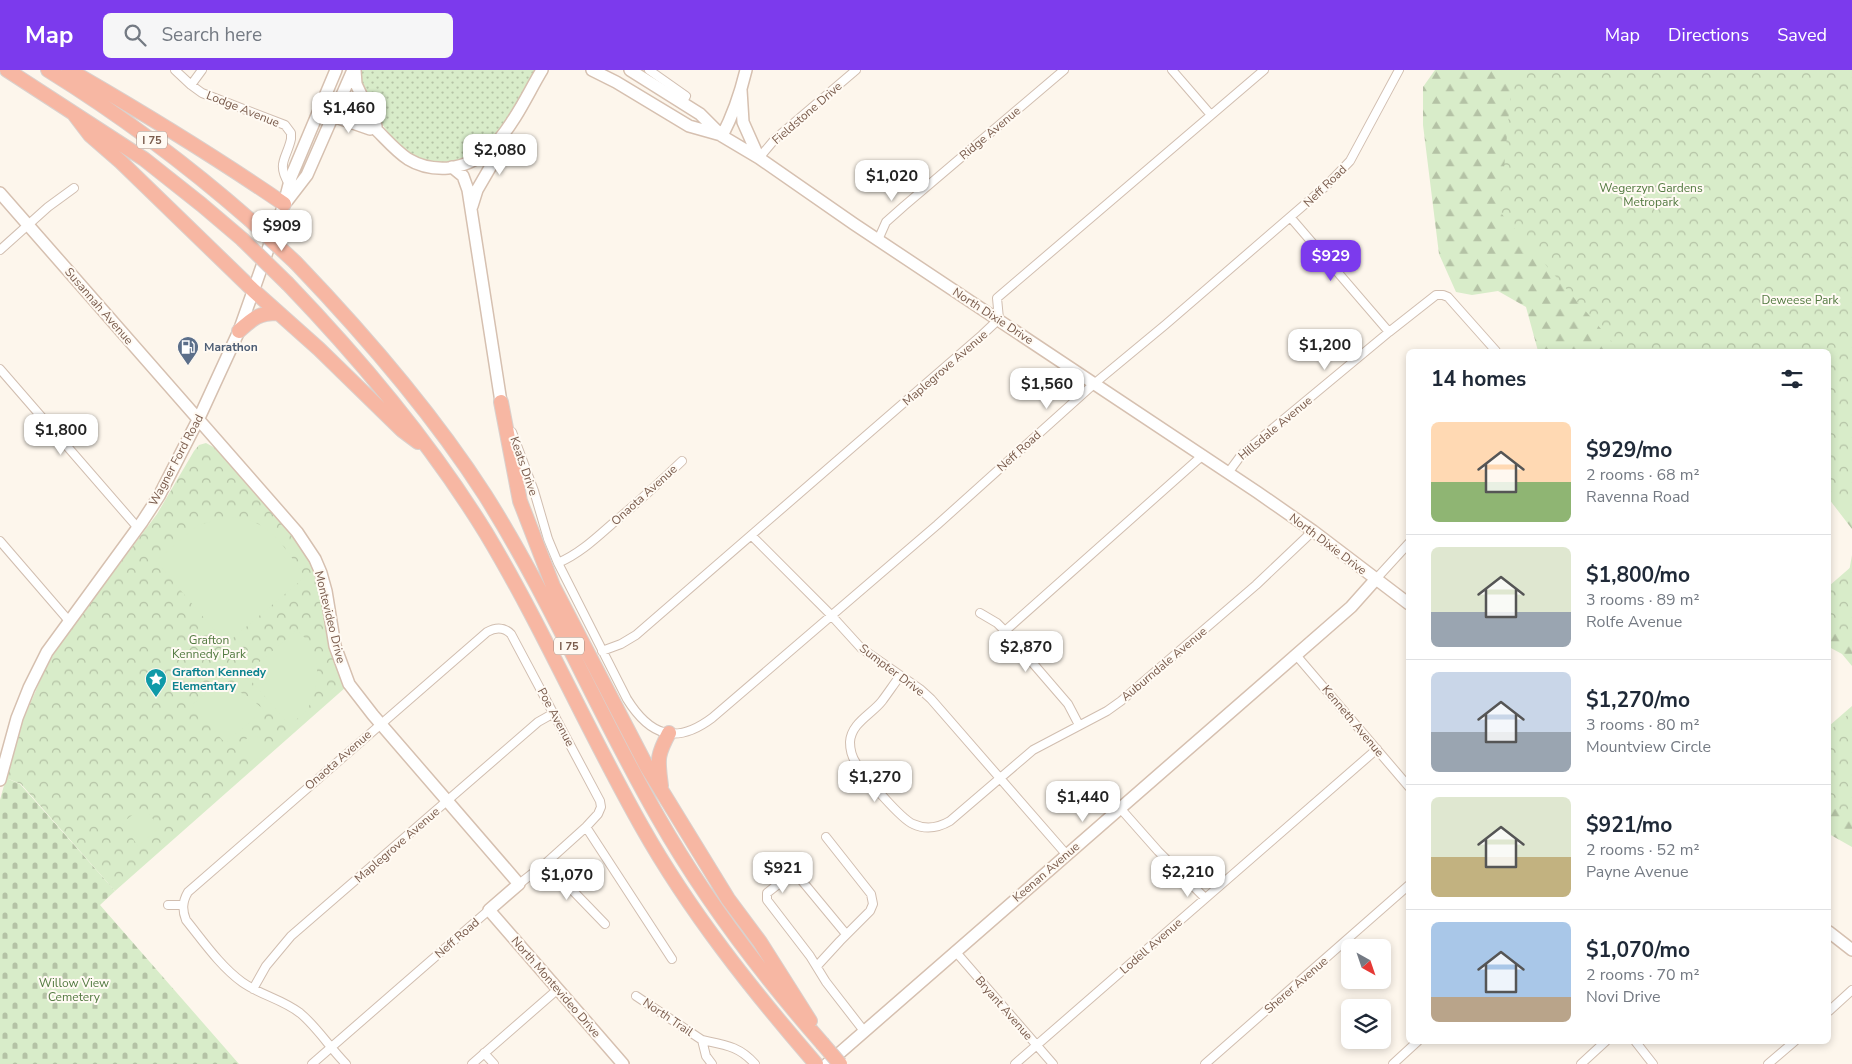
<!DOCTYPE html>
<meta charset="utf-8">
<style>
body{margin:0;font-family:"Nunito Sans",sans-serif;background:#f6f6f7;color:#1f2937;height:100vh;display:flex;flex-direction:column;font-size:19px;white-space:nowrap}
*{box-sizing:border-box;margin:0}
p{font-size:16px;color:#747a83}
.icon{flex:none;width:28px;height:28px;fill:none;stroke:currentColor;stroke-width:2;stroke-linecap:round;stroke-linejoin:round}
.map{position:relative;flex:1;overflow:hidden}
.panel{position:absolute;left:1406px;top:279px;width:425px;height:695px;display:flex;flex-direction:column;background:#fff;border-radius:8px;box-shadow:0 2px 8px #0003}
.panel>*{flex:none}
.needle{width:32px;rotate:140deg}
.buttons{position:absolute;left:1341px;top:869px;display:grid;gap:10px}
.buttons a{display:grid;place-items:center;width:50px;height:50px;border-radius:8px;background:#fff;box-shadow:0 2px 8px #0003;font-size:25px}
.price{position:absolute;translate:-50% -42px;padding:0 11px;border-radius:10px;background:#fff;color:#222;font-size:16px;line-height:32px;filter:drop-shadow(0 1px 2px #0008)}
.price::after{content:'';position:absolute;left:50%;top:30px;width:15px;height:11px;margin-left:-8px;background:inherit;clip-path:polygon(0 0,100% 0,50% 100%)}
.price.active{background:#7c3aed;color:#fff}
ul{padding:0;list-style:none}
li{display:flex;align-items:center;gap:15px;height:125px;padding:0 25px}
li+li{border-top:1px solid #e0e1e3}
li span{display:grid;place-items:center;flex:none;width:140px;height:100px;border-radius:8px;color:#555}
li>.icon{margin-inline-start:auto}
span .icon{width:60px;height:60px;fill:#fffc;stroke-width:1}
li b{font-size:21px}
h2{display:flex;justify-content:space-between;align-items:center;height:60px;padding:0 25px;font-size:21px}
header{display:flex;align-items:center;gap:30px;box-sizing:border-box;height:70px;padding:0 25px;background:#7c3aed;color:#fff}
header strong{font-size:24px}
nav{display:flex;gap:28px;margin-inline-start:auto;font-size:18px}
.search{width:350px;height:45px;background:#f6f6f7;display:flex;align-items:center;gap:12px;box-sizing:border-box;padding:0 18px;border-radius:8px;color:#747a83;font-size:19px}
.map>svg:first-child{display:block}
.grass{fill:url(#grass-dots)}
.forest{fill:url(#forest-firs)}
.cemetery{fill:url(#cemetery-stones)}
.park{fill:url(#park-crowns)}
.garden{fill:#d8ecc9}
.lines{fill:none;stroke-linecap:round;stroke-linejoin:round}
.street-casing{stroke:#d1beb0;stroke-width:10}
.secondary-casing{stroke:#d6c0b0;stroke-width:14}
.highway-casing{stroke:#dad1cd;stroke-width:16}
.street{stroke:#fff;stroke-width:8}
.secondary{stroke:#fff;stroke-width:11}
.highway{stroke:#f7b7a3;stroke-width:14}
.highway-bridge-casing{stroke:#dad1cd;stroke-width:16;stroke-linecap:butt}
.highway-bridge{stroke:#f7b7a3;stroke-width:14}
.labels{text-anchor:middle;stroke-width:4;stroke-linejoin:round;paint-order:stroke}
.shield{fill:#fffaf3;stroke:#a28b7f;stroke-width:1}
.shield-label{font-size:11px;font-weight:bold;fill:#7a5c4d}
.street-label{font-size:12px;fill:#7a5c4d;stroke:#fffaf3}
.park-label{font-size:12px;fill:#537a41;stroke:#fffaf3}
.service-label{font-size:12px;font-weight:bold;fill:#4e5e75;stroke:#fffaf3;text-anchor:start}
.culture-label{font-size:12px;font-weight:bold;fill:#0d838f;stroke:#fffaf3;text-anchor:start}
</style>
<header>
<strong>Map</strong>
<div class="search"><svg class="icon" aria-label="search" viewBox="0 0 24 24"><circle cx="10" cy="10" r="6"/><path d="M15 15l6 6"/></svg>Search here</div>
<nav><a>Map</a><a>Directions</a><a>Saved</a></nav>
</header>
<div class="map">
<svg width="1852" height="994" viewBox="0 0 1852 994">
<defs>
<pattern id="grass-dots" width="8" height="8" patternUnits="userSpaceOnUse" patternTransform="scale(1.25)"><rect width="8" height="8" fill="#d8ecc9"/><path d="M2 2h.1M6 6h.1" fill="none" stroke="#b4c2a5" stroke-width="1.8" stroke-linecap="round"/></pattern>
<pattern id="forest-firs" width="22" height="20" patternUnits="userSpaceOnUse" patternTransform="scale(1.25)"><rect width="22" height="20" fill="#d8ecc9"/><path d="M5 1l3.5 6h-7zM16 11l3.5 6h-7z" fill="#b4c2a5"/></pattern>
<pattern id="cemetery-stones" width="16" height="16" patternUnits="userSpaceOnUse" patternTransform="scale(1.25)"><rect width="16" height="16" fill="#d8ecc9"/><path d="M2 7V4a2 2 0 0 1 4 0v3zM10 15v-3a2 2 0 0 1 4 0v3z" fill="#b4c2a5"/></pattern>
<pattern id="park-crowns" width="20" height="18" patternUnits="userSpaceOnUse" patternTransform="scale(1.25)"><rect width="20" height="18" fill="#d8ecc9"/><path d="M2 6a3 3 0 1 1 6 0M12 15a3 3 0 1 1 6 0" fill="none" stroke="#b4c2a5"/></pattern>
</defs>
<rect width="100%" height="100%" fill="#fdf6ec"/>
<path class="grass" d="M358,0H537L497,66L486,78L455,94L439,93L419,89L399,78L370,37L358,9Z"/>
<path class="forest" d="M1435,0H1828L1852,246V459L1829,429V281H1538L1526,237L1498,221L1472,225L1456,222L1439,184L1423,55V17Z
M1852,485V596L1842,584L1829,577V530L1847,513Z
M1852,636V777L1829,764V656Z"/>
<path class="cemetery" d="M6,708L20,714L115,821L100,835L239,994H0V730Z"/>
<path class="park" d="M1513,0H1852V444L1829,419V281H1620L1500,142Z
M206,373L219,380L290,459L307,483L318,508L346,617L115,821L21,714L6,708L23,650L46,597L64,568L157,444L194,381L199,375Z
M1852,496V574L1829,551V516Z
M1852,641V750L1829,733V661Z"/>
<path class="garden" d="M229,447C270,448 284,477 305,507L226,574L156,491L198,455Z
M297,560C301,565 307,569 311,574C321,589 318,625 307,639C303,645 295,650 290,655L245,604Z
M228,616L249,627L264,640L225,673L192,635L207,622Z
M254,665L261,669L267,677L254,692H248L241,675L248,667Z
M144,736L159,758L138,776L122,753Z"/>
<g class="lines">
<g class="street-casing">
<path id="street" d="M175,0L191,15L202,23L285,55L291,63V69C287,88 276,93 289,114
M649,0L686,26L682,33
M1172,0L1211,45
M191,15L202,0
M759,88L775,69L856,0
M1291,148L1389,262
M878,170L886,152L904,136L1064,0
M0,180L48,137L74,118
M0,299L138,458
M512,362L534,421L548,469L558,493L627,629C650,666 676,675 712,648L937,455L1095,313L1165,255L1326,116L1350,91L1399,0
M1228,403L1242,384L1389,262L1436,225H1443L1448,227L1496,281
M752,466L831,545L861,578L920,619L931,629L1066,784
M0,471L69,551
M558,493C579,484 595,469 612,454C636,434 659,413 682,391
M1376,509L1409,473
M980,543L997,553L1005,561L1068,634L1079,655
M1005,561L1203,385
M602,581L621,574L636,565L982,265L999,249L997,228L1264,0
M1296,585L1409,717
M900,606C894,614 888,623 882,631C872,644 851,653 850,672C850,679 852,687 856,693C864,706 901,749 913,754C926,760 938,758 950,751L1033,680L1107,641L1121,631L1256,515L1313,461
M1120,738L1158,781L1205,828
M586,757L672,889
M546,793L605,854
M168,835H183
M846,864L798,806L791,804L767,823V830L810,886L826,912L864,961
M955,881L1053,994
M817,896L840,871L870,841L873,834L871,824L826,767
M253,919L266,896L291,866L538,652L554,643
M636,926L702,970L706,986L712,994
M1829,941L1852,920
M702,970C725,975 739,976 755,994
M1635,971L1653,994
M484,983L494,994
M312,994L489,840
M346,994C330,978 317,957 300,943C282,929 260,925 242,912C220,896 203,871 186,850C182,840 182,832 188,822L487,562C496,557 504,557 511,564L600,731L601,737L598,744L586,757L546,793L519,814
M472,994L558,919
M1015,994L1377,679
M1205,994L1409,815
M1393,994L1418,971
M1581,994L1606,971
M1768,994L1795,971"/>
</g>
<g class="secondary-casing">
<path id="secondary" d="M355,0L356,14L376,56
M592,0L616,12L689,56L721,65
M630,0L700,44L722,66L759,88L854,154L1257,422L1313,461L1409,534
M741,20L743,52L759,88
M332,32C345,38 358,43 369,53C382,64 393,79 408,89C421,97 433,99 448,98C499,93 519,38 542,0
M327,44L370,59
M722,66C734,43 740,25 746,0
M452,97L463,106L468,120L501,332
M0,123L297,462L315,489L321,503L326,521L335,576L349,614L373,645L519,814L489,840L623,994
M287,131L307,105L353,0
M472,136L477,120L495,89L502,69
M0,710L17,648L29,618L47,582L142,452L159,426L199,348L239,261L284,134L291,107L336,0
M1829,862L1852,880
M827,994L1296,585L1351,537L1376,509"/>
</g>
<g class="highway-casing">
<path id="highway" d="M7,0L144,89L202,135L242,169
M48,0C119,44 186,94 249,149
M69,0C142,42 214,86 284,134
M74,44L90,65L121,92L254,221L319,279L402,360L418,372
M296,193C365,265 431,341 485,425C550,528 597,641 658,747C704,828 760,902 822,973
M288,214C362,291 430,372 486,463C543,558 587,660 642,757C690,842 752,920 816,994
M239,261C253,248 259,243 278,243
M501,332L520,431L553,516L647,697L728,829L760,872L810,951
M661,716C658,690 656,687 669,663"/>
</g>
<use href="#street" class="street"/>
<use href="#secondary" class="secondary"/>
<use href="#highway" class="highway"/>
<g class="highway-bridge-casing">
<path id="highway-bridge" d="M249,149L296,193
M242,169L288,214
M822,973L840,994"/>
</g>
<use href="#highway-bridge" class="highway-bridge"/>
</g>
<defs>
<g id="fuel-pin" transform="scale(1.125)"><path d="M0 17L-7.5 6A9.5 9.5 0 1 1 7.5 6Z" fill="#5c6f8a" stroke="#fffaf3"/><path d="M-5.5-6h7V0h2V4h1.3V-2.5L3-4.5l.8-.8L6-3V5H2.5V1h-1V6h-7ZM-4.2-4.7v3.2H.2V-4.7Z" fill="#fff"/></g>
<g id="sight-pin" transform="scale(1.125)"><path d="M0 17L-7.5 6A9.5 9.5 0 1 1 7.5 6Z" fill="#0f9aa8" stroke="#fffaf3"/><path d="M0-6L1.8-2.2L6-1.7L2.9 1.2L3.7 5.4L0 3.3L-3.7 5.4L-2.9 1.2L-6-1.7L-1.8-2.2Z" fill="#fff"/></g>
</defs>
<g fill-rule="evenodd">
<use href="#fuel-pin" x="188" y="277"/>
<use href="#sight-pin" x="156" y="609"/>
</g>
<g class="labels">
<g class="shield">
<rect x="137" y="61.5" width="30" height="17" rx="4"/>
<rect x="554" y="567.5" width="30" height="17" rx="4"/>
</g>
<g class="shield-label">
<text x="152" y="74">I 75</text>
<text x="569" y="580">I 75</text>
</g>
<g class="street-label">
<text transform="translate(243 39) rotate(22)" y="4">Lodge Avenue</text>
<text transform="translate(807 43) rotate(-41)" y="4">Fieldstone Drive</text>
<text transform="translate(990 63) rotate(-40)" y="4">Ridge Avenue</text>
<text transform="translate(1325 116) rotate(-44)" y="4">Neff Road</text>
<text transform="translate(99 236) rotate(49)" y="4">Susannah Avenue</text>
<text transform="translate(993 246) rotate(33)" y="4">North Dixie Drive</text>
<text transform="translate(945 298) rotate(-41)" y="4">Maplegrove Avenue</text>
<text transform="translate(1275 358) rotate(-40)" y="4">Hillsdale Avenue</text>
<text transform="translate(1019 381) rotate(-42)" y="4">Neff Road</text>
<text transform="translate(176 390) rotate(-62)" y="4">Wagner Ford Road</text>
<text transform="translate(524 396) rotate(71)" y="4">Keats Drive</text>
<text transform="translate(644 425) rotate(-42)" y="4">Onaota Avenue</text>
<text transform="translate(1328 474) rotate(37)" y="4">North Dixie Drive</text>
<text transform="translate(330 547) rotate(76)" y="4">Montevideo Drive</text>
<text transform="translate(1164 594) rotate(-40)" y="4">Auburndale Avenue</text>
<text transform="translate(892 600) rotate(37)" y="4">Sumpter Drive</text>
<text transform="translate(556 647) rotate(62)" y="4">Poe Avenue</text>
<text transform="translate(1353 651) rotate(50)" y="4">Kenneth Avenue</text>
<text transform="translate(338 690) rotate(-41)" y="4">Onaota Avenue</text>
<text transform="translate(397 775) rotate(-41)" y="4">Maplegrove Avenue</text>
<text transform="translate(1046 802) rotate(-41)" y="4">Keenan Avenue</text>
<text transform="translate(457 868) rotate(-41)" y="4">Neff Road</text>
<text transform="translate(1151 876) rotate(-41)" y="4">Lodell Avenue</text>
<text transform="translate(1296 915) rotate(-41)" y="4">Sherer Avenue</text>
<text transform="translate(556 917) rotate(49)" y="4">North Montevideo Drive</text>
<text transform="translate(1004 938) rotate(49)" y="4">Bryant Avenue</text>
<text transform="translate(668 947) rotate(34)" y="4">North Trail</text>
</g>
<g class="park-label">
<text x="1651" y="122">Wegerzyn Gardens<tspan x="1651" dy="14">Metropark</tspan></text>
<text x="1800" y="234">Deweese Park</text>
<text x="209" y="574">Grafton<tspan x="209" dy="14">Kennedy Park</tspan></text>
<text x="74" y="917">Willow View<tspan x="74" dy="14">Cemetery</tspan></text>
</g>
<g class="service-label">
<text x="204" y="281">Marathon</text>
</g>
<g class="culture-label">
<text x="172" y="606">Grafton Kennedy<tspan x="172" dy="14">Elementary</tspan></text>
</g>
</g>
</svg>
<div class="buttons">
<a><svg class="needle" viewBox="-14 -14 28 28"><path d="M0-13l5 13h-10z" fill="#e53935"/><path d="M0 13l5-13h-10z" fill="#747a83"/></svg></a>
<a><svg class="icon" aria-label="layers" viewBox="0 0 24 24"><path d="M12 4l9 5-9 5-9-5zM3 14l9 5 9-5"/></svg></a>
</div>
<b class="price" style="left:349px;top:64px">$1,460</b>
<b class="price" style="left:500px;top:106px">$2,080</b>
<b class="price" style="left:892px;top:132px">$1,020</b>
<b class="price" style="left:282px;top:182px">$909</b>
<b class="price active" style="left:1331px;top:212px">$929</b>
<b class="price" style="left:1325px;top:301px">$1,200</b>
<b class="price" style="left:1047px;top:340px">$1,560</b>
<b class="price" style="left:61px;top:386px">$1,800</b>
<b class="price" style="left:1026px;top:603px">$2,870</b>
<b class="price" style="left:875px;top:733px">$1,270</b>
<b class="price" style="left:1083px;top:753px">$1,440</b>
<b class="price" style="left:783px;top:824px">$921</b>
<b class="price" style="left:1188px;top:828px">$2,210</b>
<b class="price" style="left:567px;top:831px">$1,070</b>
<section class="panel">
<h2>14 homes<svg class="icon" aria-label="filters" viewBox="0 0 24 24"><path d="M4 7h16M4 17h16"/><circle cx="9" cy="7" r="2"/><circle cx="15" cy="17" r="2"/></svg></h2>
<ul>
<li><span style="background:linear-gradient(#ffd9b3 60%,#8fb573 0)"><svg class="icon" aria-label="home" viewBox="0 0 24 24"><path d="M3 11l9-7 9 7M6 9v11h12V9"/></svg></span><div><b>$929/mo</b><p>2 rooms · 68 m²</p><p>Ravenna Road</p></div></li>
<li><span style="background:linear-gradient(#dfe7d0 65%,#9aa5b1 0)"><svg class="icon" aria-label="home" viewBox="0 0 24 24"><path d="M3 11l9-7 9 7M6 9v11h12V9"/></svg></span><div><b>$1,800/mo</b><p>3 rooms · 89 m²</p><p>Rolfe Avenue</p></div></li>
<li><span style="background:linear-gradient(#c9d6e8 60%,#9aa5b1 0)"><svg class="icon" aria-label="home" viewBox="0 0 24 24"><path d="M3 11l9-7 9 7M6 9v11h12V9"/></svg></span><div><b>$1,270/mo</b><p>3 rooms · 80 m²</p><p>Mountview Circle</p></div></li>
<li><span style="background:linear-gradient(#dfe7d0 60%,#c2b280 0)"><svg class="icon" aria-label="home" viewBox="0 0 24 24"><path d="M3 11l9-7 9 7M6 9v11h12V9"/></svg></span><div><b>$921/mo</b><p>2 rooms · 52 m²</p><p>Payne Avenue</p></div></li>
<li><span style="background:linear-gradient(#a9c7e8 75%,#b9a48a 0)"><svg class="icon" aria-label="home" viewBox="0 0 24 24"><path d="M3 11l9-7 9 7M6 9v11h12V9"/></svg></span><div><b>$1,070/mo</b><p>2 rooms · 70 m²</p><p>Novi Drive</p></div></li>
</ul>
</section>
</div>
